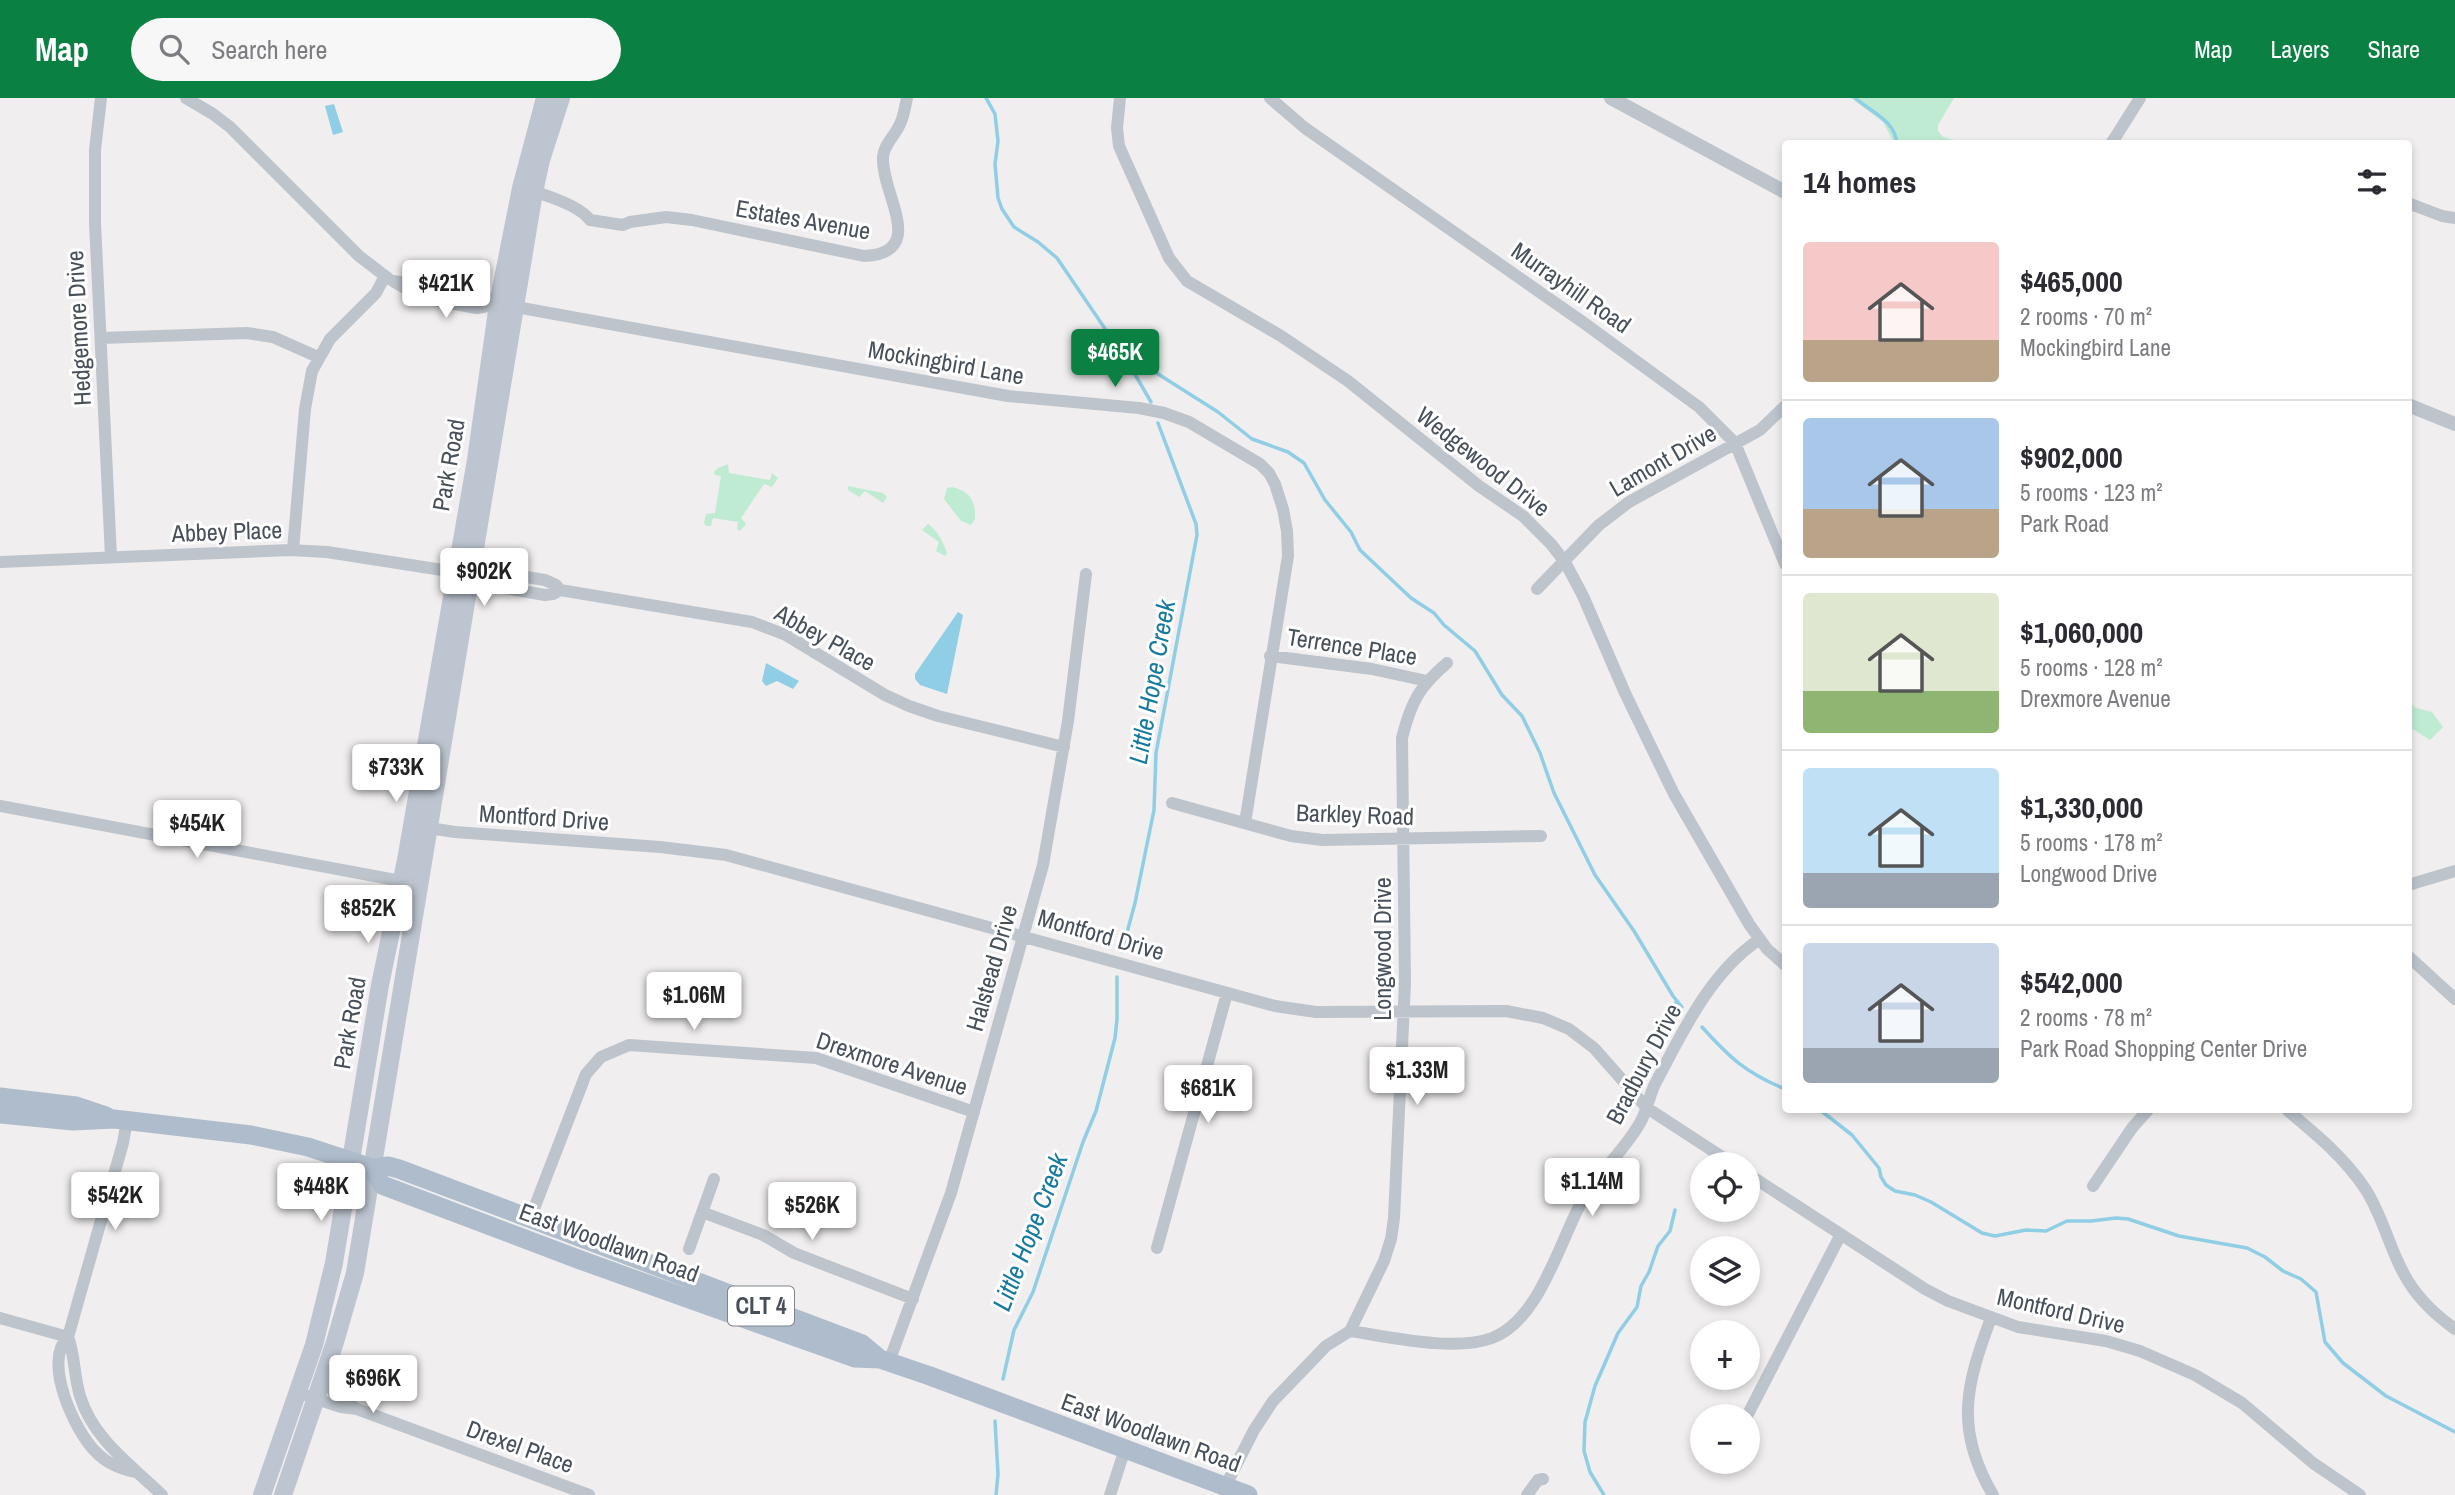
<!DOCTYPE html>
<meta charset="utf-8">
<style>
body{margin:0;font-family:"Archivo Narrow",sans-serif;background:#f7f7f7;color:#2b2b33;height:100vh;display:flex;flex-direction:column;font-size:26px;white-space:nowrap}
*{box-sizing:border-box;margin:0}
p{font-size:23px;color:#7c7c81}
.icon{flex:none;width:38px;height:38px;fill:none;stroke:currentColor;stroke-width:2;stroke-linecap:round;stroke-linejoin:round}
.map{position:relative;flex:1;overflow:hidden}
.drawer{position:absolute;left:1782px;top:42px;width:630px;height:973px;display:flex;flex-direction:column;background:#fff;border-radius:7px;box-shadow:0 4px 10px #0003}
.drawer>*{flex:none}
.tools{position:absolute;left:1690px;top:1054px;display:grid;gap:14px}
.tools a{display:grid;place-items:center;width:70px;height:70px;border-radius:50%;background:#fff;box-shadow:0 4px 10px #0003;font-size:35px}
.price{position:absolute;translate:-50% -60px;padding:0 16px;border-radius:7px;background:#fff;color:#222;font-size:23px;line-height:46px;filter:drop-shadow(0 2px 4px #0008)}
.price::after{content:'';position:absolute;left:50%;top:42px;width:21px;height:16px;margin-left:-10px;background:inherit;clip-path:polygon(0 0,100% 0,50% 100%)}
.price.current{background:#0b8043;color:#fff}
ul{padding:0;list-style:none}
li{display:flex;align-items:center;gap:21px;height:175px;padding:0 21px}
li+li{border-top:2px solid #e1e1e2}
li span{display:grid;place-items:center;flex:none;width:196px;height:140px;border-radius:7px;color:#555}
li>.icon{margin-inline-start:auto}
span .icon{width:84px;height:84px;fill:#fffc;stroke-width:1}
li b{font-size:30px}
h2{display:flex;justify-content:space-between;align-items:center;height:84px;padding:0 21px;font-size:30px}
header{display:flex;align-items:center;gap:42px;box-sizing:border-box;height:98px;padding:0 35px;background:#0b8043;color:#fff}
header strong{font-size:33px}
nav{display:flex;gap:38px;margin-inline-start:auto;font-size:24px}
.search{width:490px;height:63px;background:#f7f7f7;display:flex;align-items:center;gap:18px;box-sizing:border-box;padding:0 24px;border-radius:38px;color:#7c7c81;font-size:26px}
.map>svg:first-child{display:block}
.green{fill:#bfebd2}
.water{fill:#8fcee5}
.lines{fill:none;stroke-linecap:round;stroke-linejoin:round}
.stream{stroke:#8fcee5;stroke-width:3.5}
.minor{stroke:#bdc4cc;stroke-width:12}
.tertiary{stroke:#bdc4cc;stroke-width:14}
.secondary{stroke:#bdc5d0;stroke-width:18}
.primary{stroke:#afbccb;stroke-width:19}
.labels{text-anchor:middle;stroke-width:6;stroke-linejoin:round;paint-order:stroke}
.shield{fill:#fff;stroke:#7e848c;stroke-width:2}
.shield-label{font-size:23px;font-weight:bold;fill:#47505a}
.street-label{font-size:24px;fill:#47505a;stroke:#fff}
.water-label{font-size:26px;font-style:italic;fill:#167a9e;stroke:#fff}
</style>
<header>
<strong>Map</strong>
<div class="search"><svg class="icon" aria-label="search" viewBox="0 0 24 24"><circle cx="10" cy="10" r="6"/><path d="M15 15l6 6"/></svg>Search here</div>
<nav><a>Map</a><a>Layers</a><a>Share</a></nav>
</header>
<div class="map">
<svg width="2455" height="1397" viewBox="0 0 2455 1397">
<rect width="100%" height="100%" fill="#f0eeee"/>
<path class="green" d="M1851,0H1954L1938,27V33L1943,39L1966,45H1894L1883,24Z
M728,366L729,375L770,382L772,375L778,380L772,389L764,386L741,420L746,426L740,433L737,431L738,424L713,420L711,428H706L704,425L706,416L715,415L721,378L715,377L714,374L718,370Z
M848,388L883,395L887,399L883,405L865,393L859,399L848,392Z
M952,389C970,393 976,403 975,421L971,427L961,423L944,401L947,390Z
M928,426C938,433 943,444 947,455L945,458L936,453L939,444L922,432Z
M2410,604L2416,610L2432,614L2443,629L2430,642L2408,628V606Z"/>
<path class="water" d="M334,6L343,34L333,37L325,8Z
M958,514L963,517L947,596L920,587L915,581V576Z
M766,565L799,583L793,591L777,583L766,588L762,583Z"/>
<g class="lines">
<path class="stream" d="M986,0L995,16L998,43L995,66L998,100L1002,111L1014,129L1038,144L1057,160L1129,266L1151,304
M1855,0C1871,14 1895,22 1897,46
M1129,266L1147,269L1218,314L1252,341L1288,354L1304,365L1325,402L1351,434L1360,452L1411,500L1434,515L1444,527L1475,553L1502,597L1522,618L1540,655L1554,695L1595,777L1634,833L1673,898L1682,909
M1122,853L1135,805L1154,712L1156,655L1197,437L1196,426L1158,325
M1676,904V915
M1702,929C1730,960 1746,975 1785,991
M1820,1012L1852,1037L1879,1070L1881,1079L1886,1087L1895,1093L1915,1097L1931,1104L1982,1135L1995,1138L2026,1132L2046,1133L2067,1123H2091L2116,1120L2128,1121L2179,1138L2247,1150L2265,1159L2283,1173L2301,1181L2316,1194L2325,1244L2343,1265L2386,1298L2455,1334
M1003,1281L1014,1232L1033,1194L1083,1044L1096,1013L1115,940L1117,921V879
M995,1323L998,1376L996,1397
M1604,1397L1590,1374L1584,1353L1585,1324L1595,1288L1618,1235L1637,1209L1641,1188L1649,1174L1658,1148L1670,1133L1675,1112"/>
<path class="minor" d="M101,0L95,52V125L111,459
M186,0L213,16L230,29L359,158L389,181
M1120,0L1117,30L1119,48L1169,160L1187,183L1281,238L1348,283L1479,388L1523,418L1551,446L1565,464L1583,498L1625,595L1674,696L1749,826L1767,851L1785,867
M1270,0L1305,30L1584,225L1699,309L1735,345L1785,466
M2111,46L2140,0
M529,92C546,97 580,108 590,122L623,127L630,124L666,119L692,122L864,158C929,155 881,96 883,59C884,46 895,38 900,26C904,18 905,9 907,0
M2408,105L2442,118L2455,120
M498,206L482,197L393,183L420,199L443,204L477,210L498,206L516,209L1008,298L1139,310L1164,315L1189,324L1260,366L1269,375L1275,386L1283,411L1287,433L1288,458L1245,725
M101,240L247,235L273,239L318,259
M293,452L305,311L312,273L330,241L376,195L385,178
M0,464L290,452L327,454L455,474
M464,469L545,482L556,487L560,492L553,496L545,497L469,484L460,480L455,474Z
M1537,491L1599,427L1629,404L1760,332L1785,308
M560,492L752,524L786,537L885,597L909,608L938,618L1064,649
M1270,558L1372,571L1427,583
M1172,705L1291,738L1322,742L1541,738
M0,708L401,783
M422,729L455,734L660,749L726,757L1275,908L1316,914L1506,913L1543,920L1569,931L1594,950L1647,1010L1733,1066
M2408,787L2455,773
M2408,858L2455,901
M2287,1012C2316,1036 2345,1060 2366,1092C2383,1119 2389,1149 2404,1176C2416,1199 2434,1216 2455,1231
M1748,1076L1925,1191L1948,1203L2018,1229L2106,1243L2140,1253L2195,1277L2242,1305L2313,1365L2360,1397
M2093,1088L2132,1030L2148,1012
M702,1114L763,1137L794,1155L913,1201
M530,1121L586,976L601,959L629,947L816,960L974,1014
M1157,1150L1227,895
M689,1151L714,1081
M0,1220L68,1239L123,1045L127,1022
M1991,1220C1966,1287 1954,1331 1993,1397
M1350,1233C1390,1239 1455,1254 1492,1240C1540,1222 1559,1144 1583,1101C1599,1074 1624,1053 1640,1025C1647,1013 1649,998 1655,986C1682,935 1710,874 1760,841
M889,1264L951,1095L1043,767L1068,623L1086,476
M308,1298L341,1309L357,1311L335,1297L325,1277
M357,1311L589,1397
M1747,1318L1841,1136
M135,1374C121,1371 106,1365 96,1354C75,1334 42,1263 68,1239C75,1257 74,1279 80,1298C93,1341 131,1367 162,1397
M1225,1389L1254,1332L1273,1303L1326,1248L1350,1233L1384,1163L1391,1141L1394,1120L1405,885L1402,640C1411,604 1419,589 1447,565
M1110,1397L1125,1351
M1527,1397L1538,1382L1543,1381"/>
<path class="tertiary" d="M1611,0L1785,94
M2408,307L2455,326"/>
<path class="secondary" d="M262,1397L314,1247L334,1165L380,887L406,762L476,362L498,206L521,90L545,0
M283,1397L335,1244L355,1175L534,94L541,62L561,0"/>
<path class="primary" d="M0,999L76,1008L106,1018
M0,1016L73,1023L114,1021L251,1037L308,1049L372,1070L388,1068L399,1071L862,1246L880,1261
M372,1070L382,1087L583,1163L855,1260L880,1261L930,1278L1248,1397"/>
</g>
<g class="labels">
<rect class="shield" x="728" y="1188.5" width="66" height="39" rx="5"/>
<g class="shield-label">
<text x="761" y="1216">CLT 4</text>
</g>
<g class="street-label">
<text transform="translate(803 122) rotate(10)" y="8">Estates Avenue</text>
<text transform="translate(1571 190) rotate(35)" y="8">Murrayhill Road</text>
<text transform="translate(79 230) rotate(-93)" y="8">Hedgemore Drive</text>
<text transform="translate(946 265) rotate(10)" y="8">Mockingbird Lane</text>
<text transform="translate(1663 363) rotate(-30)" y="8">Lamont Drive</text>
<text transform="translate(1483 364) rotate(38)" y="8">Wedgewood Drive</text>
<text transform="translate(449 367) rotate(-80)" y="8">Park Road</text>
<text transform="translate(227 434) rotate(-2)" y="8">Abbey Place</text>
<text transform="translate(825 540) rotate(29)" y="8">Abbey Place</text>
<text transform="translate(1352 549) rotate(9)" y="8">Terrence Place</text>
<text transform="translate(1355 717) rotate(2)" y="8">Barkley Road</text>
<text transform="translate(544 720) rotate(4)" y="8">Montford Drive</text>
<text transform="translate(1101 837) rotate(16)" y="8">Montford Drive</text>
<text transform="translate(1383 851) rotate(-90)" y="8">Longwood Drive</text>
<text transform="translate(992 870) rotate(-74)" y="8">Halstead Drive</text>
<text transform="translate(350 925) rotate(-80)" y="8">Park Road</text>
<text transform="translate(892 966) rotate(18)" y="8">Drexmore Avenue</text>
<text transform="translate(1644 966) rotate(-62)" y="8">Bradbury Drive</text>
<text transform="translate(609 1145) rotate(20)" y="8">East Woodlawn Road</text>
<text transform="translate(2061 1213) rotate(13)" y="8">Montford Drive</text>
<text transform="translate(1151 1335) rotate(20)" y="8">East Woodlawn Road</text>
<text transform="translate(520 1349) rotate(20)" y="8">Drexel Place</text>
</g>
<g class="water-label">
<text transform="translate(1152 584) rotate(-80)" y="9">Little Hope Creek</text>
<text transform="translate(1030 1134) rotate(-69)" y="9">Little Hope Creek</text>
</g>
</g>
</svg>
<div class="tools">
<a><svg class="icon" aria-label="locate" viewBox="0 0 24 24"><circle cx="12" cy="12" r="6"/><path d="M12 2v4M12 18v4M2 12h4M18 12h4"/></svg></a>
<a><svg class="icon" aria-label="layers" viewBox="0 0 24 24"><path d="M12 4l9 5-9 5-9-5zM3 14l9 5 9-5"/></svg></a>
<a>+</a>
<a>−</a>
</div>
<b class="price" style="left:446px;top:222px">$421K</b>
<b class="price current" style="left:1115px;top:291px">$465K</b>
<b class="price" style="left:484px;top:510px">$902K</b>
<b class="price" style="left:396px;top:706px">$733K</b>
<b class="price" style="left:197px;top:762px">$454K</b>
<b class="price" style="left:368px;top:847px">$852K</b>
<b class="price" style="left:694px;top:934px">$1.06M</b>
<b class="price" style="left:1417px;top:1009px">$1.33M</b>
<b class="price" style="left:1208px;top:1027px">$681K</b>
<b class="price" style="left:1592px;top:1120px">$1.14M</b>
<b class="price" style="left:321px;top:1125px">$448K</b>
<b class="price" style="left:115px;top:1134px">$542K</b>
<b class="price" style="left:812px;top:1144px">$526K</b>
<b class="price" style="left:373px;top:1317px">$696K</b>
<section class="drawer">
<h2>14 homes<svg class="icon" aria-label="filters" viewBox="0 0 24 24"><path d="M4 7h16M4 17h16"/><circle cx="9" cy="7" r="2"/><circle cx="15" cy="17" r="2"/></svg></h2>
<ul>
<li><span style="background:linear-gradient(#f6c9c9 70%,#b9a48a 0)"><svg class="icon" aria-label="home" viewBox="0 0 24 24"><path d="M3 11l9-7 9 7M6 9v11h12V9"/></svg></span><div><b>$465,000</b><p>2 rooms · 70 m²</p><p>Mockingbird Lane</p></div></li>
<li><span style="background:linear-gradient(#a9c7e8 65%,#b9a48a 0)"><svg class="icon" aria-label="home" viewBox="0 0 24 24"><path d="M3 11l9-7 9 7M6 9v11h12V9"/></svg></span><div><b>$902,000</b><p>5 rooms · 123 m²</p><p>Park Road</p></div></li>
<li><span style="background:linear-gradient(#dfe7d0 70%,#8fb573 0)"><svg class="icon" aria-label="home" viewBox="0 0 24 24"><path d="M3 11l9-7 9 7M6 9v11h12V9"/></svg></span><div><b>$1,060,000</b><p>5 rooms · 128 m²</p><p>Drexmore Avenue</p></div></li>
<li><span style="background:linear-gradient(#bfe0f5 75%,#9aa5b1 0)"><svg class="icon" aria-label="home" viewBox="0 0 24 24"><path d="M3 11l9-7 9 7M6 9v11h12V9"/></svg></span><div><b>$1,330,000</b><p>5 rooms · 178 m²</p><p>Longwood Drive</p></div></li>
<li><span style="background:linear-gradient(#c9d6e8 75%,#9aa5b1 0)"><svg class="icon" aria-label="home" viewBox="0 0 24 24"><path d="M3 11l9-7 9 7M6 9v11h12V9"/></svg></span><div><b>$542,000</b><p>2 rooms · 78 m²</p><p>Park Road Shopping Center Drive</p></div></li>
</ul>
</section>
</div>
